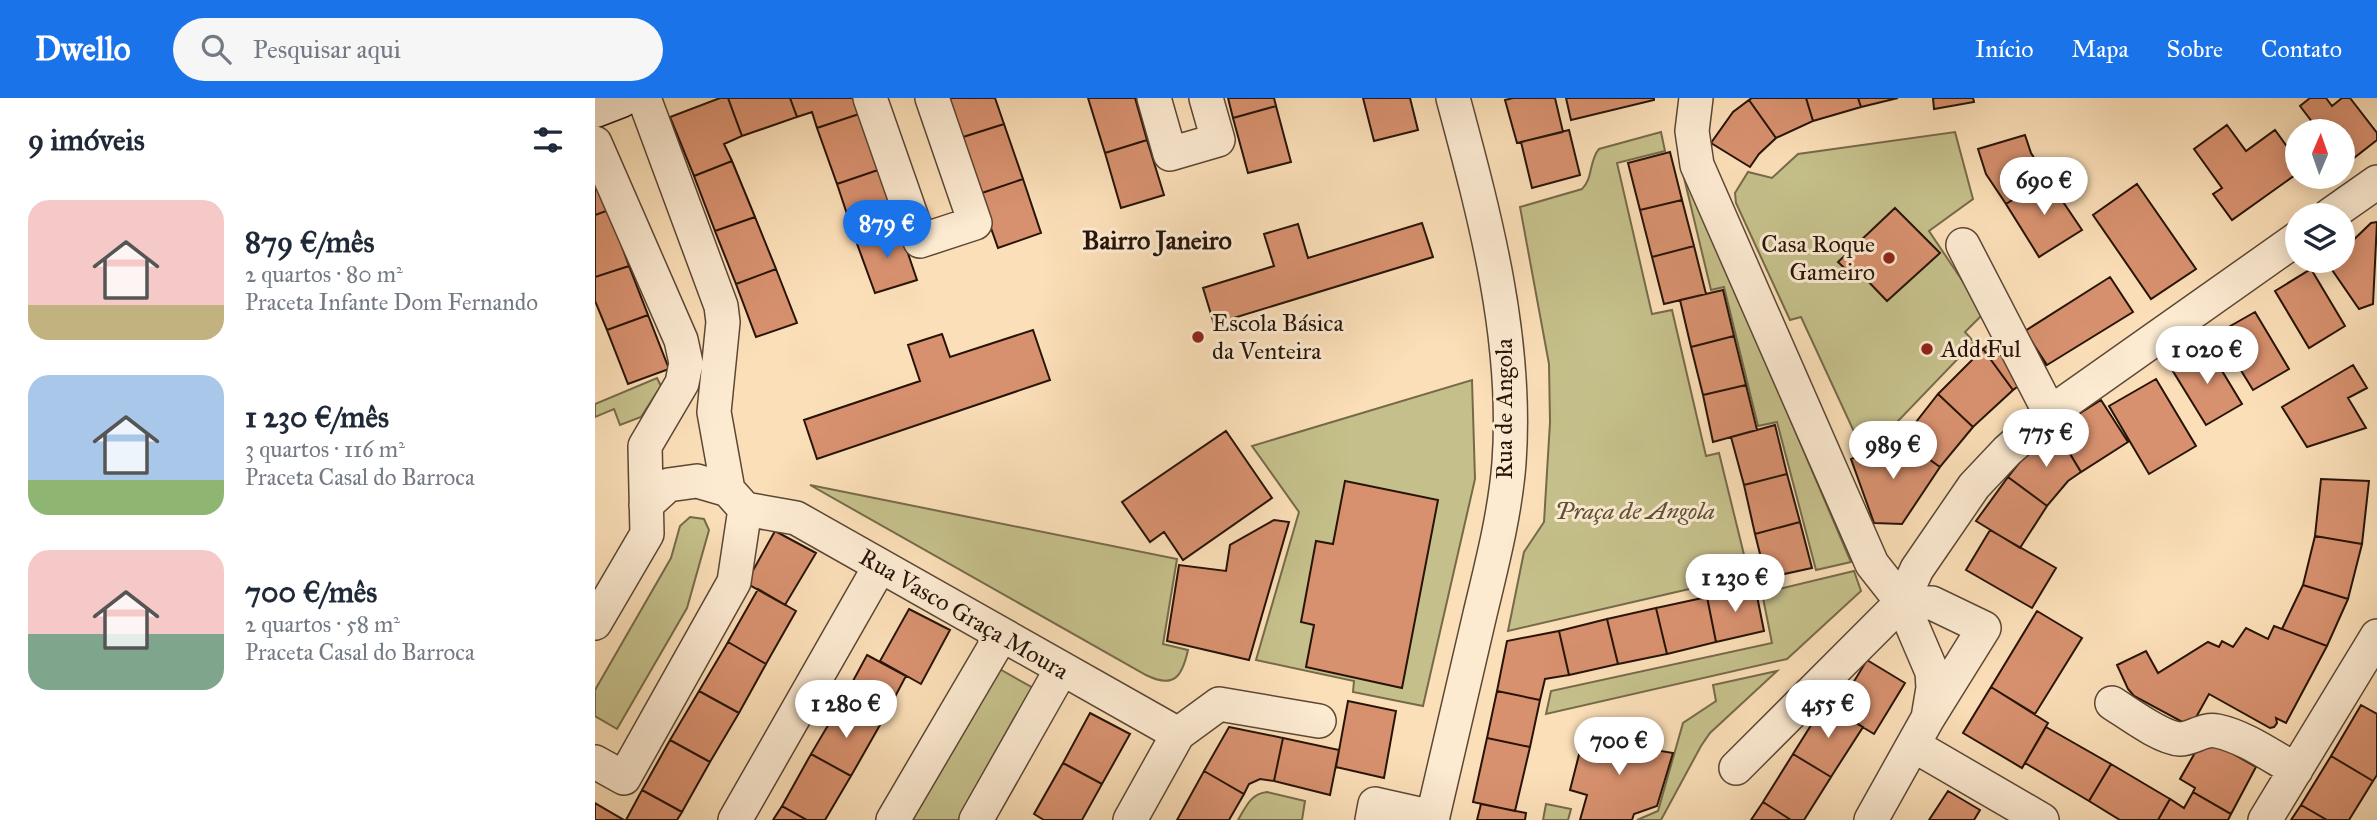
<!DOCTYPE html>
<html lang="pt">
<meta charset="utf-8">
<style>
body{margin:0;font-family:"IM FELL Great Primer",serif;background:#f6f6f7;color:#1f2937;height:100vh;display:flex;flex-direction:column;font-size:26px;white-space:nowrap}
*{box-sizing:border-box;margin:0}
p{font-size:23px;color:#747a83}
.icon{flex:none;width:38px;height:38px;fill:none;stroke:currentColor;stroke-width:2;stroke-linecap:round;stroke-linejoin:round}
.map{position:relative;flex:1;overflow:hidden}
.drawer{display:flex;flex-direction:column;background:#fff;width:595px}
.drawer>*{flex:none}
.needle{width:46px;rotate:2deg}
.fabs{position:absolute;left:1690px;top:21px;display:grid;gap:14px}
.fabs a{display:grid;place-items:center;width:70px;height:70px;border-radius:50%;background:#fff;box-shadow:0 4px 18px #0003;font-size:35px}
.price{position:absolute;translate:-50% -60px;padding:0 16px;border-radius:24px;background:#fff;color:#222;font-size:23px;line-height:46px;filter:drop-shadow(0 2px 4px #0008)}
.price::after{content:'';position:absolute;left:50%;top:42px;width:21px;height:16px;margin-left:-10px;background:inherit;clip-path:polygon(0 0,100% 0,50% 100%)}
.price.on{background:#1a73e8;color:#fff}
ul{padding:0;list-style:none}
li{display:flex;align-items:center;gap:21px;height:175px;padding:0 28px}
li span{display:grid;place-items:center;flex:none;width:196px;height:140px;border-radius:21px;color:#555}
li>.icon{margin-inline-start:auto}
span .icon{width:84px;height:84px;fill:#fffc;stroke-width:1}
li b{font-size:30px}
h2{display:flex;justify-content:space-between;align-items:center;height:84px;padding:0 28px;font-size:30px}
header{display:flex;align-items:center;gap:42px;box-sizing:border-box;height:98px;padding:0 35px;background:#1a73e8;color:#fff}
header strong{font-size:33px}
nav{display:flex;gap:38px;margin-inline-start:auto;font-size:24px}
.search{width:490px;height:63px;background:#f6f6f7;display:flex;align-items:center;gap:18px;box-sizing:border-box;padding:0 24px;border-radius:38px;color:#747a83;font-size:26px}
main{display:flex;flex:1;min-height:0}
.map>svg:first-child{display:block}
.green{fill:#c5c08b;stroke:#766a4a;stroke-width:2}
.building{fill:#d8916f;stroke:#271409;stroke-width:2}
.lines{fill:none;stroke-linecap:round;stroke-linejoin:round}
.street-casing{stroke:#5c4735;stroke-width:36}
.secondary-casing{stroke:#271409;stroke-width:41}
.street{stroke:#fcead1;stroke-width:33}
.secondary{stroke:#fcead1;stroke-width:38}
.poi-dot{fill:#8f2418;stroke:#fcead1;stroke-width:2.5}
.labels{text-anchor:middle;stroke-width:6;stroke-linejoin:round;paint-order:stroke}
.poi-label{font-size:24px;fill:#271409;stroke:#fcead1;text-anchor:start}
.street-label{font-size:24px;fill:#271409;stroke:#fcead1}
.park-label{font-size:24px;font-style:italic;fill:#5e5036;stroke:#fcead1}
.neighbourhood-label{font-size:26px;font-weight:bold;fill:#271409;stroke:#fcead1}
</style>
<header>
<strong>Dwello</strong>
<div class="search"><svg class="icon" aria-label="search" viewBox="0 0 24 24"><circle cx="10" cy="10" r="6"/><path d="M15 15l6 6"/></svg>Pesquisar aqui</div>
<nav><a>Início</a><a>Mapa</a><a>Sobre</a><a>Contato</a></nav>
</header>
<main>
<section class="drawer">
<h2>9 imóveis<svg class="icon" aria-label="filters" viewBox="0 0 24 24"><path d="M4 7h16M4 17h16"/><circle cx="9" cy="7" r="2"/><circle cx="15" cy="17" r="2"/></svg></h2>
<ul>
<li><span style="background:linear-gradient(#f6c9c9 75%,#c2b280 0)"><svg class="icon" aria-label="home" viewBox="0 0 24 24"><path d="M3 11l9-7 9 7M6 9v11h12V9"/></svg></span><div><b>879 €/mês</b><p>2 quartos · 80 m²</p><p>Praceta Infante Dom Fernando</p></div></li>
<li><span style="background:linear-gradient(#a9c7e8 75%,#8fb573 0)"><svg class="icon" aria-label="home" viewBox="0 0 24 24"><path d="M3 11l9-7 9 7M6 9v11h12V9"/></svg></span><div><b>1 230 €/mês</b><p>3 quartos · 116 m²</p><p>Praceta Casal do Barroca</p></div></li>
<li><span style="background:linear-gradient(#f6c9c9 60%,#7fa58c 0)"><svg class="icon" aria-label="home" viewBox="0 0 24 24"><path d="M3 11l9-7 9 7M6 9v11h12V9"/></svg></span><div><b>700 €/mês</b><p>2 quartos · 58 m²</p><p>Praceta Casal do Barroca</p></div></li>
</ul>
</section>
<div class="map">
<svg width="1782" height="722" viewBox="0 0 1782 722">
<rect width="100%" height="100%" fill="#fbdfb8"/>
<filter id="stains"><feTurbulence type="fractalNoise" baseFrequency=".00286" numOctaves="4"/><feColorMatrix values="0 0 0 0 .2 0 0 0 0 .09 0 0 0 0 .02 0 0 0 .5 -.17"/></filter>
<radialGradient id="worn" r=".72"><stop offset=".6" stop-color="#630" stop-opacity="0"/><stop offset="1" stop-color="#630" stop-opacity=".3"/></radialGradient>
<path class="green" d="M1066,34L1070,53L1022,65L1057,216L1077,212L1111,358L1124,355L1153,473L1146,479L913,533L929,454L949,424L955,324L954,266L925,109L987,91C998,81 994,62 1004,51Z
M1360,34L1378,101L1334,133L1389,215L1370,234L1379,244L1281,346L1267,351L1206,219L1195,222L1141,105L1140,95L1153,74L1177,80L1203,56Z
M1085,63L1256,464L1221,472L1182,324L1163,328L1129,189L1116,192Z
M62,280L66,288L46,319L25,327L19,311L0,319V306Z
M877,282L880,381L828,608L758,594L759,583L661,562L704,414L657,348Z
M215,387L582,461L568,546L593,552C587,579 579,591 551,577Z
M95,419L109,421L114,432L92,510L22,631L0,618V592L76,460L85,428Z
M1259,473L1266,493L1192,561L951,616L956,593L1177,545L1167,495Z
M401,569L440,591L366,722H314Z
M1182,573L1115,635L1106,648L1066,722H1042L1063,713L1088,625L1121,603L1118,587Z
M672,694L710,703L707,722H643C651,709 655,696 672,694Z
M951,706L976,711L973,722H948Z"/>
<path class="building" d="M125,0H133L147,38L129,46L137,63L99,78L75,19Z
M133,0H195L202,19L147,38Z
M195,0H258L264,16L222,30L217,14L202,19Z
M352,0H400L409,26L365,40Z
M493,0H540L552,42L510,55Z
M633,0H679L681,8L638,20Z
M768,0H815L823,32L779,43Z
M918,0H960L968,34L922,45L910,2Z
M971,0H1059V2L976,22Z
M1157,0H1211L1218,23L1181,40L1154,2Z
M1211,0H1263L1266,9L1218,23Z
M1263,0H1303L1266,9Z
M1338,0H1378L1379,4L1339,11Z
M1715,0H1731L1737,8L1747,0H1755L1782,35V42L1750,67L1748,64V33H1724L1705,8Z
M1154,2L1181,40L1164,56L1155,69L1116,45L1138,14Z
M681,8L696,64L653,75L638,20Z
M264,16L283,72L242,86L222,30Z
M409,26L428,81L384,96L365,40Z
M1632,27L1651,53L1680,32L1703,64V75L1637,122L1618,96L1627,90L1599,51Z
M974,32L985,77L937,90L926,44Z
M1430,37L1436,55L1452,80L1411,106L1391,76L1383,51Z
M552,42L569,97L526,110L510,55Z
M1075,54L1087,102L1045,112L1033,65Z
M137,63L160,119L120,133L99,78Z
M283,72L304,129L261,143L242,86Z
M0,76L14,112L0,117Z
M1452,80L1487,132L1444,159L1411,106Z
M428,81L446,135L403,150L384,96Z
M1542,86L1601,171L1556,201L1498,117Z
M1087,102L1099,148L1057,159L1045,112Z
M1300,110L1345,155L1292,203L1268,178L1263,183L1243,164Z
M14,112L34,168L0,179V117Z
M160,119L181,171L141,186L120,133Z
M1782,124L1778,206L1764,211L1733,166L1737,163H1748V152L1776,125Z
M827,125L838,159L619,226L608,190L679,168L669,136L703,126L713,160Z
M304,129L322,182L280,195L261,143Z
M1099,148L1111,196L1069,206L1057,159Z
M34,168L53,217L12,232L0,203V179Z
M181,171L202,225L161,239L141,186Z
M1716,171L1750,228L1714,250L1680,193Z
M1515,179L1538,214L1452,267L1430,233Z
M1128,192L1139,238L1096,249L1085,202Z
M1660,214L1694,271L1658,292L1623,235Z
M53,217L74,271L33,286L12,232Z
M1424,225L1451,267L1418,292L1388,251Z
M438,232L455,282L222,361L209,322L325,283L313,247L347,236L355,259Z
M1139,238L1151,287L1108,297L1096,249Z
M1612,248L1647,306L1611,327L1576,270Z
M1388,251L1418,292L1378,329L1343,296Z
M1758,267L1772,290L1753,300L1771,330L1712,349L1687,309Z
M1561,281L1601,348L1554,376L1514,308Z
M1151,287L1162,332L1118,344L1108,297Z
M1343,296L1378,329L1345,369L1307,342Z
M1506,302L1533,344L1486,374L1460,331Z
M1180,327L1192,376L1149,387L1136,339Z
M1460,331L1486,374L1473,383L1452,408L1413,379L1429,359Z
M631,333L677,400L588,462L569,434L555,444L527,404Z
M1307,342L1345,369L1307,426L1279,425L1256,361L1291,347L1296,355Z
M1192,376L1205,424L1160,436L1149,387Z
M1413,379L1452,408L1425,450L1381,423Z
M1726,381L1774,383L1767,446L1720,438Z
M750,383L843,402L807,590L711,569L719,527L706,524L721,443L738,446Z
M679,422L694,424L654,562L572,543L584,467L631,473L635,447Z
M1205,424L1217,470L1171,480L1160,436Z
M1395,432L1461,470L1437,510L1371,472Z
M180,433L221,455L190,507L151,485Z
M1720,438L1767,446L1753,501L1708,487Z
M1708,487L1753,501L1732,548L1687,531Z
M1160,488L1169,533L1121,544L1112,499Z
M163,491L201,513L171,566L133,544Z
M1112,499L1121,544L1072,556L1061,510Z
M1061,510L1072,556L1023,566L1012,521Z
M314,511L355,532L326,586L285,563Z
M1442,513L1487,540L1440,616L1396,589Z
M1012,521L1023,566L974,577L964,533Z
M1679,528L1732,548L1691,625L1681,620L1682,625L1679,629L1675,630L1614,596L1599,623L1591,626L1539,598L1533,591L1522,567L1551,553L1563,575L1613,544L1624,549L1627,543L1638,549L1651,530L1673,541Z
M964,533L974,577L950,581L945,602L902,593L912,543Z
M133,544L171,566L144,615L104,593Z
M272,557L311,578L285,627L245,607Z
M1272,562L1310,585L1279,636L1241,613Z
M1396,589L1453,625L1427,670L1368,635Z
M104,593L144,615L115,664L75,642Z
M902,593L945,602L935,649L892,640Z
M753,603L801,613L789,680L741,669Z
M1230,605L1268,629L1236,679L1198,656Z
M245,607L285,627L256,678L216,656Z
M1766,607L1782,616V677L1778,683L1736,658Z
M495,615L535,636L507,686L468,665Z
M634,629L688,640L679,683L665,681L654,686L649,696L609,673Z
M1451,629L1516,666L1494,703L1430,665Z
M1051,632L1048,650L1078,655L1062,708L1039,716L1037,722H985L992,697L975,692L989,637L1010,642Z
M1609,639L1661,669L1636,716L1598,694L1600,690L1585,681Z
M688,640L744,652L735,697L679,683Z
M892,640L935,649L920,713L878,704Z
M75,642L115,664L87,714L47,692Z
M216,656L256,678L230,722H212L187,708Z
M1198,656L1236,679L1209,722H1196L1168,704Z
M1736,658L1778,683L1754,722H1732L1706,707Z
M468,665L507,686L487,722H449L439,716Z
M1516,666L1575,701L1563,722H1525L1494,703Z
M609,673L649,696L634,722H582Z
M47,692L87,714L82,722H31Z
M1353,693L1385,712L1379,722H1334Z
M1598,694L1636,716L1633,722H1563L1575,701L1589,710Z
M1168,704L1196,722H1156Z
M0,705L29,722H0Z
M886,706L931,715L930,722H882Z
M1706,707L1732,722H1696Z
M187,708L212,722H178Z"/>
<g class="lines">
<g class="street-casing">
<path id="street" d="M275,0L325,143L380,125L337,0
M559,0L575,56L623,42L611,0
M1101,0L1097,33L1102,67L1277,466L1307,504L1337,574L1338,590L1333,620
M0,45L86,242L91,265L87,285L50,348L52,436L0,525
M1735,117L1782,84
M1368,147L1455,315
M51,407L73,387L102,383L133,392
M150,411L201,420L583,636
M1517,605C1533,615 1566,640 1585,641C1598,641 1608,630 1622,633C1650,639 1676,658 1701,672
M1318,647L1447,722
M0,664L29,680L139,484L150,411L133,392L119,314L128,224L126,208L49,0
M1141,670L1307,504L1322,471L1379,388L1412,353L1455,315L1703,140
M140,722L285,468
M298,722L406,538
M381,722L466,572
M535,722L583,636L624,606L724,623
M777,722L780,706L838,719
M837,722C853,653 869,584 885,516C897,466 910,416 914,365C923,240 890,119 858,0
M1276,722L1333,620L1389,530L1337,505L1307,504
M1670,722L1782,538"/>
</g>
<g class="secondary-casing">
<path id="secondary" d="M0,10L26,0"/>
</g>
<use href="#street" class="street"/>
<use href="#secondary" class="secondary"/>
</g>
<g class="poi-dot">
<circle cx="1294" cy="160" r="7"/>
<circle cx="603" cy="239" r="7"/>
<circle cx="1332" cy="251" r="7"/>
</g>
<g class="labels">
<g class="poi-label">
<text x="1280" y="154" text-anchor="end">Casa Roque<tspan x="1280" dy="28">Gameiro</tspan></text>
<text x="617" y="233">Escola Básica<tspan x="617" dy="28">da Venteira</tspan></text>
<text x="1346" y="259">Add Ful</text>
</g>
<g class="street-label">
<text transform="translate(909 311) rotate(-90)" y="8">Rua de Angola</text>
<text transform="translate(369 516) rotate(30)" y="8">Rua Vasco Graça Moura</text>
</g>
<g class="park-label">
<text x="1040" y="421">Praça de Angola</text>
</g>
<g class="neighbourhood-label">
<text x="562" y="151">Bairro Janeiro</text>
</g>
</g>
<rect width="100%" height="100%" filter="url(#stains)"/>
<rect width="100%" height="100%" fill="url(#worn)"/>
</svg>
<div class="fabs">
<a><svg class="needle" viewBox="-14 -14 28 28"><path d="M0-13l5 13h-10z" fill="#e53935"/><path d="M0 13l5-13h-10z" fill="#747a83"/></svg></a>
<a><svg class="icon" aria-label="layers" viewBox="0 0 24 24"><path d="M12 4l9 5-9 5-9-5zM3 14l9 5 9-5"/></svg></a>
</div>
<b class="price" style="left:1449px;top:119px">690 €</b>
<b class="price on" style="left:292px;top:162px">879 €</b>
<b class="price" style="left:1612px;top:288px">1 020 €</b>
<b class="price" style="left:1451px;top:371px">775 €</b>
<b class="price" style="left:1298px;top:383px">989 €</b>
<b class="price" style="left:1140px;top:516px">1 230 €</b>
<b class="price" style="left:251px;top:642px">1 280 €</b>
<b class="price" style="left:1233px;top:642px">455 €</b>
<b class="price" style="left:1024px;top:679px">700 €</b>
</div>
</main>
